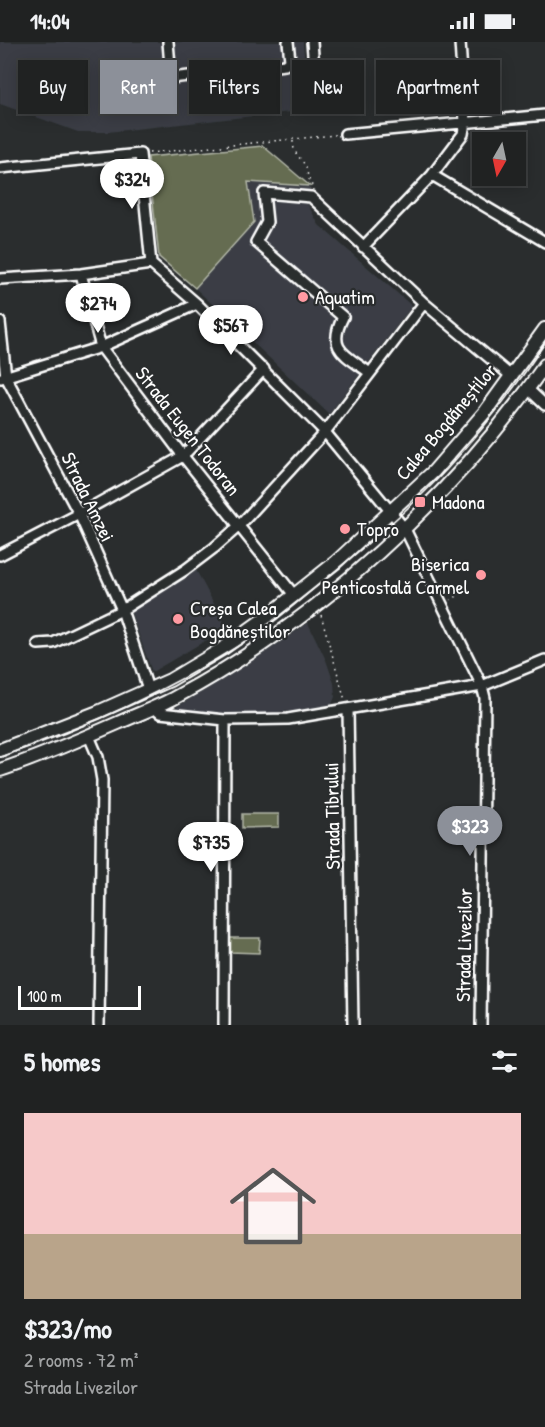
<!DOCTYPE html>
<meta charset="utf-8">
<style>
body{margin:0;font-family:"Patrick Hand",sans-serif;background:#2d2f2f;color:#f1f3f6;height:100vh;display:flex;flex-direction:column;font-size:22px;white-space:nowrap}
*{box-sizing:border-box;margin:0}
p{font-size:20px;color:#a2a4a5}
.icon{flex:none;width:33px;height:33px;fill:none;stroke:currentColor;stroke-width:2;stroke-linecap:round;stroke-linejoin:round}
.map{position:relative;height:983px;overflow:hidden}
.panel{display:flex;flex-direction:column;background:#202222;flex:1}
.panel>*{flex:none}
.hud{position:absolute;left:18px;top:18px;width:510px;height:54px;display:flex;gap:12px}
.needle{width:39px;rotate:189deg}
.controls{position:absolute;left:472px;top:90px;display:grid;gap:12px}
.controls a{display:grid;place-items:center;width:54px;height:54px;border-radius:0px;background:#202222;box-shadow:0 3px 15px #0003,0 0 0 2px #3d3f40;font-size:30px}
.scale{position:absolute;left:18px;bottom:15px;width:123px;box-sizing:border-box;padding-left:6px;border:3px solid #fff;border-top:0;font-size:16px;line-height:21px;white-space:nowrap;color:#fff;-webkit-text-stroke:4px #2a2d2e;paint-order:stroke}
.price{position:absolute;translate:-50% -51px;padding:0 14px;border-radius:21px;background:#fff;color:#222;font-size:20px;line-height:39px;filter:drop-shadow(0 2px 3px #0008)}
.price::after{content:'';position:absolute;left:50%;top:36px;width:18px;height:14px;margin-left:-9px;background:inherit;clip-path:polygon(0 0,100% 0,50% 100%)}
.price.current{background:#8c9099;color:#fff}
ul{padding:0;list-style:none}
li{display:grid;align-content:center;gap:12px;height:318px;padding:0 24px}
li+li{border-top:2px solid #3d3f40}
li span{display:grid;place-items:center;height:186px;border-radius:0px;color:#555}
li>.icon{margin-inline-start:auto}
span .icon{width:108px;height:108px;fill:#fffc;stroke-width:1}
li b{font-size:26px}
h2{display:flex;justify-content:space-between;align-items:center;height:72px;padding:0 24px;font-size:26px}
.chip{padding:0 21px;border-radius:0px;background:#202222;box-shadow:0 3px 15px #0003,0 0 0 2px #3d3f40;font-size:21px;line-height:54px}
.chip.current{background:#8c9099;color:#fff}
.status{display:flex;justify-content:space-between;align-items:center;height:42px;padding:0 30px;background:#202222;direction:ltr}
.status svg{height:16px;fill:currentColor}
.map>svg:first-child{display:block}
.built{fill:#3a3e44}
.green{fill:#656c51;stroke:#b2b6a8;stroke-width:1.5}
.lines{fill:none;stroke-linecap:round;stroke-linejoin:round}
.minor-casing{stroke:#fff;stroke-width:14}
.major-casing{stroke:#fff;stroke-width:16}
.path{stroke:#fff;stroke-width:1.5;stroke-dasharray:1.5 4.5;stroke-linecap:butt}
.minor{stroke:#2a2d2e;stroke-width:9}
.major{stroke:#2a2d2e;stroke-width:12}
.tram{stroke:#fff;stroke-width:1.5}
.poi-dot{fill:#ff9aa2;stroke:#2a2d2e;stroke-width:2}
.labels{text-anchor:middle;stroke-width:4.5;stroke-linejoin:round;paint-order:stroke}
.poi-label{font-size:20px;fill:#fff;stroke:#2a2d2e;text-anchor:start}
.street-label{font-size:20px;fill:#fff;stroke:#2a2d2e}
</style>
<div class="status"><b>14:04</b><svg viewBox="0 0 49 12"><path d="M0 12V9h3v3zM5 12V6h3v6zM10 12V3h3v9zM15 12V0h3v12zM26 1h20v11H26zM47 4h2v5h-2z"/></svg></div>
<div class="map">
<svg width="545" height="983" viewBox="0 0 545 983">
<rect width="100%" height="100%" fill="#2a2d2e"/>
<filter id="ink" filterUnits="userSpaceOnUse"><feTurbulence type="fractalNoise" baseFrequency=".0167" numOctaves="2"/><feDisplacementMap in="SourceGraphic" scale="12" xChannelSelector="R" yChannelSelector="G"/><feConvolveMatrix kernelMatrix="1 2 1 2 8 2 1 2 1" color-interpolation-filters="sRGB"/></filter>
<g filter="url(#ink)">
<path class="built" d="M0,0H303L309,68L108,90H78L0,62Z
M248,139L310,144L307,161L319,183L412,264L329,372L195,246L254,181Z
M196,528L227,586L152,630L130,568Z
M308,581L326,618L334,641L335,655L332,662L308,668L238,673L173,667L248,622Z"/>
<path class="green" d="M263,104L310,144L248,140L254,180L195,246L159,215L148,115Z
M242,772H279V785L242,786Z
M229,896H260L259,911L230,910Z"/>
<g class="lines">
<g class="minor-casing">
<path id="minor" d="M168,0L171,36L285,23L290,18L288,0
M312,0L315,38
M220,30L225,61
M345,92L545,73
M0,126L140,112L151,222L197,262L325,390L405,487L482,644L485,656L481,983
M432,133L545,200
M363,205L432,133L463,92L465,80L460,0
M81,232L101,305L183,414L294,553
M0,237L81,232L151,222
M0,280L6,335L79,472L122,568L148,647
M370,331C346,313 326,308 343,275L256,200L267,180L264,151L311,155L424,261L511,334
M1,336L101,305L197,262
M528,347L545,363
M0,513L79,472L183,414L264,327
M38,602L53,601L122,568L185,528L214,506L239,484L325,390L424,261
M154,666L160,671L225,678L288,677L482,644L545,618
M348,667L353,983
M89,694L98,715L102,738L99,983
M224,983L225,678"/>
</g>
<g class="major-casing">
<path id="major" d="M0,708L98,670L170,638L222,607L268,574L336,520L434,429L485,370L545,287
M0,728C40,715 79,698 118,681C138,672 158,665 176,655C318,579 454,454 545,323"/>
</g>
<path class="path" d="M293,99C293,114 302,115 306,126C308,134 309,139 313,145V148
M149,111L335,93
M450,558L465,550
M321,573L345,658"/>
<use href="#minor" class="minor"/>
<use href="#major" class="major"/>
<path class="tram" d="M0,715C84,687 168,648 243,601C274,582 301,557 329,534C370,500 411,466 447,427C483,388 516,345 545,301"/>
</g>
</g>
<g class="poi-dot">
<circle cx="303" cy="255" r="6"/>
<rect x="414" y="454" width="12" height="12" rx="3"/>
<circle cx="345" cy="487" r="6"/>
<circle cx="481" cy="533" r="6"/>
<circle cx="178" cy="577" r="6"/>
</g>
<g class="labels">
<g class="poi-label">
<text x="315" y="262">Aquatim</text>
<text x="432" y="467">Madona</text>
<text x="357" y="494">Topro</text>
<text x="469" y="529" text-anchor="end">Biserica<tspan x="469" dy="23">Penticostală Carmel</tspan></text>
<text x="190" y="573">Creșa Calea<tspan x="190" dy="23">Bogdăneștilor</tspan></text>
</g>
<g class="street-label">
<text transform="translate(446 380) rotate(-50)" y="7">Calea Bogdăneștilor</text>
<text transform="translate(188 389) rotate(52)" y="7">Strada Eugen Todoran</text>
<text transform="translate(88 455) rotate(64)" y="7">Strada Amzei</text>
<text transform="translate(332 774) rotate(-91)" y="7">Strada Tibrului</text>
<text transform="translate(464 903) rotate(-89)" y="7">Strada Livezilor</text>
</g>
</g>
</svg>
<div class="controls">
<a><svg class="needle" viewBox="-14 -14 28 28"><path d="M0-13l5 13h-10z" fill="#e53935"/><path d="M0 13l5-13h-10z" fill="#a2a4a5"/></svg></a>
</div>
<div class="scale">100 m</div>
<b class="price" style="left:132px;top:168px">$324</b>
<b class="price" style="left:98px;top:292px">$274</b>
<b class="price" style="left:231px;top:314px">$567</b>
<b class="price current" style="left:470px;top:815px">$323</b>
<b class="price" style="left:211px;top:831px">$735</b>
<div class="hud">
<a class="chip">Buy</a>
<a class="chip current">Rent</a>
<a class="chip">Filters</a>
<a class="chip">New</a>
<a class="chip">Apartment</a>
</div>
</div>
<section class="panel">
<h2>5 homes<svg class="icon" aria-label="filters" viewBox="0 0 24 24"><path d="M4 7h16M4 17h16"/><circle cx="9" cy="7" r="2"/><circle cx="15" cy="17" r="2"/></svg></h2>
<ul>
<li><span style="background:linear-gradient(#f6c9c9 65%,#b9a48a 0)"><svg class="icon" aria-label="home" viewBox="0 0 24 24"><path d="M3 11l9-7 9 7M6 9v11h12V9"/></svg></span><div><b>$323/mo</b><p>2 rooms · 72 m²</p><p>Strada Livezilor</p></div></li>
</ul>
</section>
